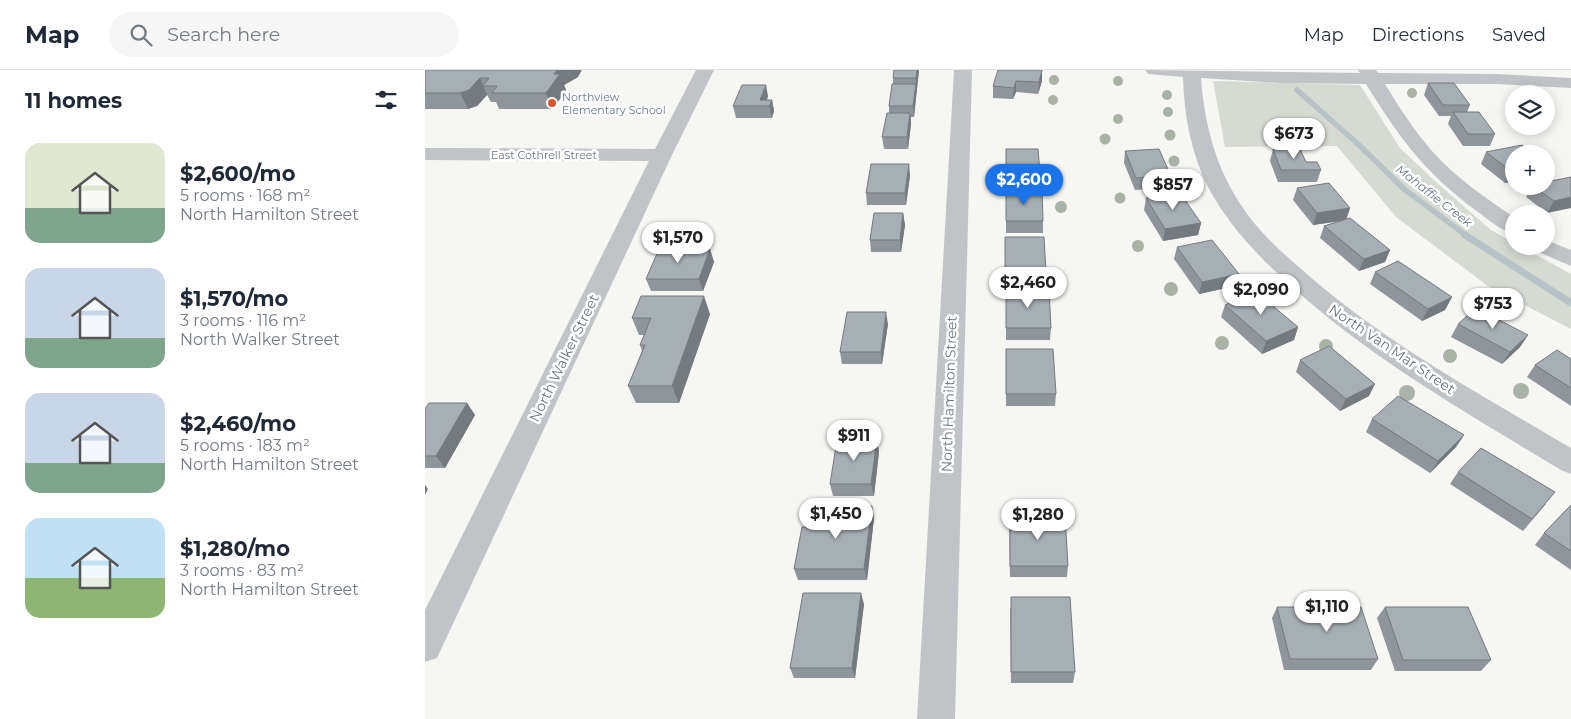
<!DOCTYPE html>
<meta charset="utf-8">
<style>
body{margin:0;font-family:Montserrat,sans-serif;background:#f6f6f7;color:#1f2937;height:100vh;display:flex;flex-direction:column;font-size:19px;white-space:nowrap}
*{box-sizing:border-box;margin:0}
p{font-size:16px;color:#747a83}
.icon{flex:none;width:28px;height:28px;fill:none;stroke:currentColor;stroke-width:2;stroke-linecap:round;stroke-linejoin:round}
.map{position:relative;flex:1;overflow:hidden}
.sheet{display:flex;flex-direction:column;background:#fff;width:425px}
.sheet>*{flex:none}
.controls{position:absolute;left:1080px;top:15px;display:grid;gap:10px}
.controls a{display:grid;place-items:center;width:50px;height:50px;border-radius:50%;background:#fff;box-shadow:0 2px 12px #0003;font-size:25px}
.price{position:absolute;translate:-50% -42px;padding:0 11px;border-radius:18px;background:#fff;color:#222;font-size:16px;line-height:32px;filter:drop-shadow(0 1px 2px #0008)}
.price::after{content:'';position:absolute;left:50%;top:30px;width:15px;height:11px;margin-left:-8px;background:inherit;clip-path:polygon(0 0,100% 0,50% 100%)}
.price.selected{background:#1a73e8;color:#fff}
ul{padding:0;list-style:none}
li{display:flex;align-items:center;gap:15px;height:125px;padding:0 25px}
li span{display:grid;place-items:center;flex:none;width:140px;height:100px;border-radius:15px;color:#555}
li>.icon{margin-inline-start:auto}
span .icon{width:60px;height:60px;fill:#fffc;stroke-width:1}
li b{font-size:21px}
h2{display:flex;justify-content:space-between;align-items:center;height:60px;padding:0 25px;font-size:21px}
header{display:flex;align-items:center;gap:30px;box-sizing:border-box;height:70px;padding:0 25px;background:#fff;border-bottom:1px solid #e0e1e3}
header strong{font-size:24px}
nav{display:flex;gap:28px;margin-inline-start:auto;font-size:18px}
.search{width:350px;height:45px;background:#f6f6f7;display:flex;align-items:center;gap:12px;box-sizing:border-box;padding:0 18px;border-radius:28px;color:#747a83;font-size:19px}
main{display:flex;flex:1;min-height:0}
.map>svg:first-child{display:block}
.green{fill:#d6dbd2}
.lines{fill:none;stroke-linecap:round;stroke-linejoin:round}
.stream-far1{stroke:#b8c3c8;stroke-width:5.5}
.stream{stroke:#b8c3c8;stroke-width:7}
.minor{fill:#c0c4c7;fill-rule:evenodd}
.tree{fill:#a8b2a5}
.wall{fill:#8f969b}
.shaded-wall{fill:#747a7e}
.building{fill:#a6afb4;stroke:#747a7e}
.poi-dot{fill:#dd552c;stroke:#fff;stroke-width:2}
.labels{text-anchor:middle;stroke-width:5;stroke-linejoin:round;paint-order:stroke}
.far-poi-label{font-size:11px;fill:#667683;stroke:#fff;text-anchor:start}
.far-street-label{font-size:11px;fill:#667683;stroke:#fff}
.far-water-label{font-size:12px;font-style:italic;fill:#62777f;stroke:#fff}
.street-label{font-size:14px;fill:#667683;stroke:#fff}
</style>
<header>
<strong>Map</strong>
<div class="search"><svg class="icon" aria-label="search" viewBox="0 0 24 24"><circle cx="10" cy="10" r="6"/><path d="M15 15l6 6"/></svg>Search here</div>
<nav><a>Map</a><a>Directions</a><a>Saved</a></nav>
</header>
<main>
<section class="sheet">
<h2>11 homes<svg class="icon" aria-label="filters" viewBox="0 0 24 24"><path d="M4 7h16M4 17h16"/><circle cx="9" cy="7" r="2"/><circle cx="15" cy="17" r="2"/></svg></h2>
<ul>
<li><span style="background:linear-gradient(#dfe7d0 65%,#7fa58c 0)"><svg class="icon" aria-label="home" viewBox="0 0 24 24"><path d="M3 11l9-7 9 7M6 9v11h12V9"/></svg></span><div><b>$2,600/mo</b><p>5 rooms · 168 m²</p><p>North Hamilton Street</p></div></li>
<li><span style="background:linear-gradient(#c9d6e8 70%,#7fa58c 0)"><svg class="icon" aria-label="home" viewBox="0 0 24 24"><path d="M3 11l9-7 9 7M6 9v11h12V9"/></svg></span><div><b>$1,570/mo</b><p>3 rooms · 116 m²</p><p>North Walker Street</p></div></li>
<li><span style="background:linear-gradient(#c9d6e8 70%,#7fa58c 0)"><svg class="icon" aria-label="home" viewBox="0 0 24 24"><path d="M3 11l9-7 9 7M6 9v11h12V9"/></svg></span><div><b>$2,460/mo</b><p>5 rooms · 183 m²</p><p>North Hamilton Street</p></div></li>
<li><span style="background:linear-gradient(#bfe0f5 60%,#8fb573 0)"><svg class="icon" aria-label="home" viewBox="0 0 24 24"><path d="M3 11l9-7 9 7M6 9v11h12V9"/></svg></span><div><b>$1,280/mo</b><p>3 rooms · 83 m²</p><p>North Hamilton Street</p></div></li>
</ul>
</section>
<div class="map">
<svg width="1146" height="649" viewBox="0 0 1146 649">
<rect width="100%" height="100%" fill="#f6f6f3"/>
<path class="green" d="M788,11L935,15L975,78L1011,112L1066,160L1089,173V176H1095L1146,204V259L1063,216L971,147L912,76L800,77Z"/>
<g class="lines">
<path class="stream-far1" d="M872,20L933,74L979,119L1042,166"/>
<path class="stream" d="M1040,165L1146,233"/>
<path class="minor" d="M271,0H289L247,85L12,588L0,592V540L224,91L0,90V78L230,79Z
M529,0H547L530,649H492Z
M720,0L935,3L933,0H951L953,3L1071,4L1146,8V18L1071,14H960C974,37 989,60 1007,81C1030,107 1060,128 1089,147V164C1075,160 1064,150 1053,142C1001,104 975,69 941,14L856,13L776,8C779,50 789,91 811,127C829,158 856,182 883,205C962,274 1055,324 1146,378V404L1136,400C1042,343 946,289 865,215C833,186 803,155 783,117C766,83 759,45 758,7L723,4Z
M1121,170L1146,180V196L1111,181L1108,176H1121Z"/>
</g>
<g class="tree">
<circle cx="629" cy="10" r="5"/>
<circle cx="693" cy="11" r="5"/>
<circle cx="987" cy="23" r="5"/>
<circle cx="742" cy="25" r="5"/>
<circle cx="628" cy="30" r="5"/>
<circle cx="743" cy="42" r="5"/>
<circle cx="693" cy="49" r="5"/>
<circle cx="745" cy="65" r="5.5"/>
<circle cx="680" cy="69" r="5.5"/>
<circle cx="749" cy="91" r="5.5"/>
<circle cx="766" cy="119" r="5.5"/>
<circle cx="695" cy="128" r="5.5"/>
<circle cx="636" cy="137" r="6"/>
<circle cx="713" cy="176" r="6"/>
<circle cx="746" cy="219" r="7"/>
<circle cx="797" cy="273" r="7"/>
<circle cx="901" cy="276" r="7"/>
<circle cx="1025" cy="286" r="7"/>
<circle cx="1096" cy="321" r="8"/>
<circle cx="982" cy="323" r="8"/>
</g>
<path class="wall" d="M0,0L153,7L139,15L141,20L128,39H74L71,32H66L62,25L52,36L43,39H0Z
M494,0L489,47H486V54L483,79H459L457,67L464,43V36L468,14V8Z
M617,0V11L613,24L591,22L588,29L568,28V16Z
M1003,13L1045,35L1042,42L1070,64L1065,76H1038L1023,54L1026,46H1014L999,25Z
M343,26L342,30H347L349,41L347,48H311L308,36Z
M581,79L615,103L614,115H581Z
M848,79L881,92L896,100L892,112H853L845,91Z
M700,81L746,106L744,118L710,120L699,93Z
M1061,82L1089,84V111L1080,113L1056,94Z
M485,105L481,135H442L441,123Z
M1146,107L1122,143L1101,127L1107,116H1121Z
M872,118L925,138L921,150L965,180L960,192L934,201L895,168L899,156L917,151L888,155L868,130Z
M581,121L618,151V163H581Z
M721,128L776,153L773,165L738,171L719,140Z
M478,143L480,155L476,182H446L445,170Z
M580,167L621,201L620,213H580Z
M752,177L814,204L810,216L774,224L749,189Z
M285,179L289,192L278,221H226L221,209Z
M950,202L1027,227L1020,240L997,251L945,214Z
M581,219L626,258L625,270H581Z
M800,235L873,257L869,270L837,284L796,247Z
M285,244L254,333H211L203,316L217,281L215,275L219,265H214L207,248Z
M463,254L457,294H417L415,282Z
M1033,254L1103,265L1095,277L1077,294L1026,267Z
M581,279L631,324L630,336H581Z
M1146,289V336L1102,307L1110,295Z
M875,290L944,326L915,341L871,302Z
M42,333L50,345L20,398H0V339Z
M947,349L1039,365L1031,377L1005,403L941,362Z
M452,370L454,382L449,426H408L405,414Z
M1033,402L1121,434L1098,461L1025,414Z
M1146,435V500L1110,475L1119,463Z
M449,448L442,510H373L369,499L393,457Z
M584,457L643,496L642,507H585Z
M439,534L430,608H369L365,598Z
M852,537L953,589L946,600H859L847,548Z
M960,537L1066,590L1056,601H970L952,548Z
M585,538L650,602L648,613H586Z"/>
<path class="shaded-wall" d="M132,0H157L153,7L139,15L141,20L128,39L121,23L129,4Z
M492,0H494L489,47L488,36L491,14V8Z
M617,0V11L613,24L614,12Z
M55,8L62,25L52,36L43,39L35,23Z
M591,11V22L588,29L589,18Z
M341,15L343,26L339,36L335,30Z
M347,30L349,41L347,48L344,36Z
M485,43L486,54L483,79L482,67Z
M484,94L485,105L481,135L480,123Z
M1089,100V111L1080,113L1086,101Z
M1146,127V138L1122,143L1129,131Z
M925,138L921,150L888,155L892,143Z
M478,143L480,155L476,182L475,170Z
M776,153L773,165L738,171L740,159Z
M285,179L289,192L278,221L274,209Z
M965,180L960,192L934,201L939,189Z
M814,204L810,216L774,224L777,212Z
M279,226L285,244L254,333L247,316Z
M1027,227L1020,240L997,251L1003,239Z
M461,242L463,254L457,294L456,282Z
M873,257L869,270L837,284L841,271Z
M1103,265L1095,277L1077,294L1085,282Z
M950,314L944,326L915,341L921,329Z
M42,333L50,345L20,398L11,386Z
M1039,365L1031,377L1005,403L1013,391Z
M452,370L454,382L449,426L446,414Z
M0,415L3,419L0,425Z
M447,436L449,448L442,510L439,499Z
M436,523L439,534L430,608L427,598Z"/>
<path class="building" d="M0,0H132L129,4H135L121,23H67L72,16H58L64,8H55L44,20L35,23H0Z
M469,0H492L491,8H468Z
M573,0H617L614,12L591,11L589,18L568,16Z
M1003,13H1029L1045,35H1018Z
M467,14H491L488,36H464Z
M317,15H341L335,30H347L344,36H308Z
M1028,42H1054L1070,64H1043Z
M462,43H485L482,67H457Z
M1097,75L1109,84H1089V100L1086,101L1061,82Z
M581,79H613L615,103H581Z
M734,79L746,106L711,108L700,81Z
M848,79H875L881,92H892L896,100H856Z
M446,94H484L480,123H441Z
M1146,107V127L1129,131L1108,116H1121V112Z
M904,113L925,138L892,143L872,118Z
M581,121H617L618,151H581Z
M755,123L776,153L740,159L721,128Z
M449,143H478L475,170H445Z
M925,148L965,180L939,189L899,156Z
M580,167H619L621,201H580Z
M787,170L814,204L777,212L752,177Z
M234,179H285L274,209H221Z
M973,191L1027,227L1003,239L950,202Z
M581,219H624L626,258H581Z
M831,222L873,257L841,271L800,235Z
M216,226H279L247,316H203L220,275H215L226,248H207Z
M1051,238L1103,265L1085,282L1033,254Z
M422,242H461L456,282H415Z
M904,276L950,314L921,329L875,290Z
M581,279H628L631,324H581Z
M1132,280L1146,289V318L1110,295Z
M973,326L1039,365L1013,391L947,349Z
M4,333H42L11,386H0V339Z
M412,370H452L446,414H405Z
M1056,378L1130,422L1107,449L1033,402Z
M1146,435V481L1119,463Z
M397,436H447L439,499H369L377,457H393Z
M585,445H640L643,496H585Z
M378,523H436L427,598H365Z
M586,527H645L650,602H586Z
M852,537H936L953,589H865Z
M960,537H1043L1066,590H978Z"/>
<circle class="poi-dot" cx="127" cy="33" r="5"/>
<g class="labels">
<g class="far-poi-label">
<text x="137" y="31">Northview<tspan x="137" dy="13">Elementary School</tspan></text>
</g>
<g class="far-street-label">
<text x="119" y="89">East Cothrell Street</text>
</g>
<g class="far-water-label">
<text transform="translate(1009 126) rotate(38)" y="4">Mahaffie Creek</text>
</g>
<g class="street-label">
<text transform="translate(967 279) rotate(34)" y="5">North Van Mar Street</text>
<text transform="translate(139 288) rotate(-64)" y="5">North Walker Street</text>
<text transform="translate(524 324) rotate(-88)" y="5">North Hamilton Street</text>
</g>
</g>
</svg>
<div class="controls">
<a><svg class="icon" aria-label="layers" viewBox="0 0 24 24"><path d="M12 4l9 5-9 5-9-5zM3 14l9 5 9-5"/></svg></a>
<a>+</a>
<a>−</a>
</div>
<b class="price" style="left:869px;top:90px">$673</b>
<b class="price selected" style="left:599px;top:136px">$2,600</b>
<b class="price" style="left:748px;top:141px">$857</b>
<b class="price" style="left:253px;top:194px">$1,570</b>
<b class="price" style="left:603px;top:239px">$2,460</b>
<b class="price" style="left:836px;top:246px">$2,090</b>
<b class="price" style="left:1068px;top:260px">$753</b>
<b class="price" style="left:429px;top:392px">$911</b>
<b class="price" style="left:411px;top:470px">$1,450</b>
<b class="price" style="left:613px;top:471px">$1,280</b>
<b class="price" style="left:902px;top:563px">$1,110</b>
</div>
</main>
